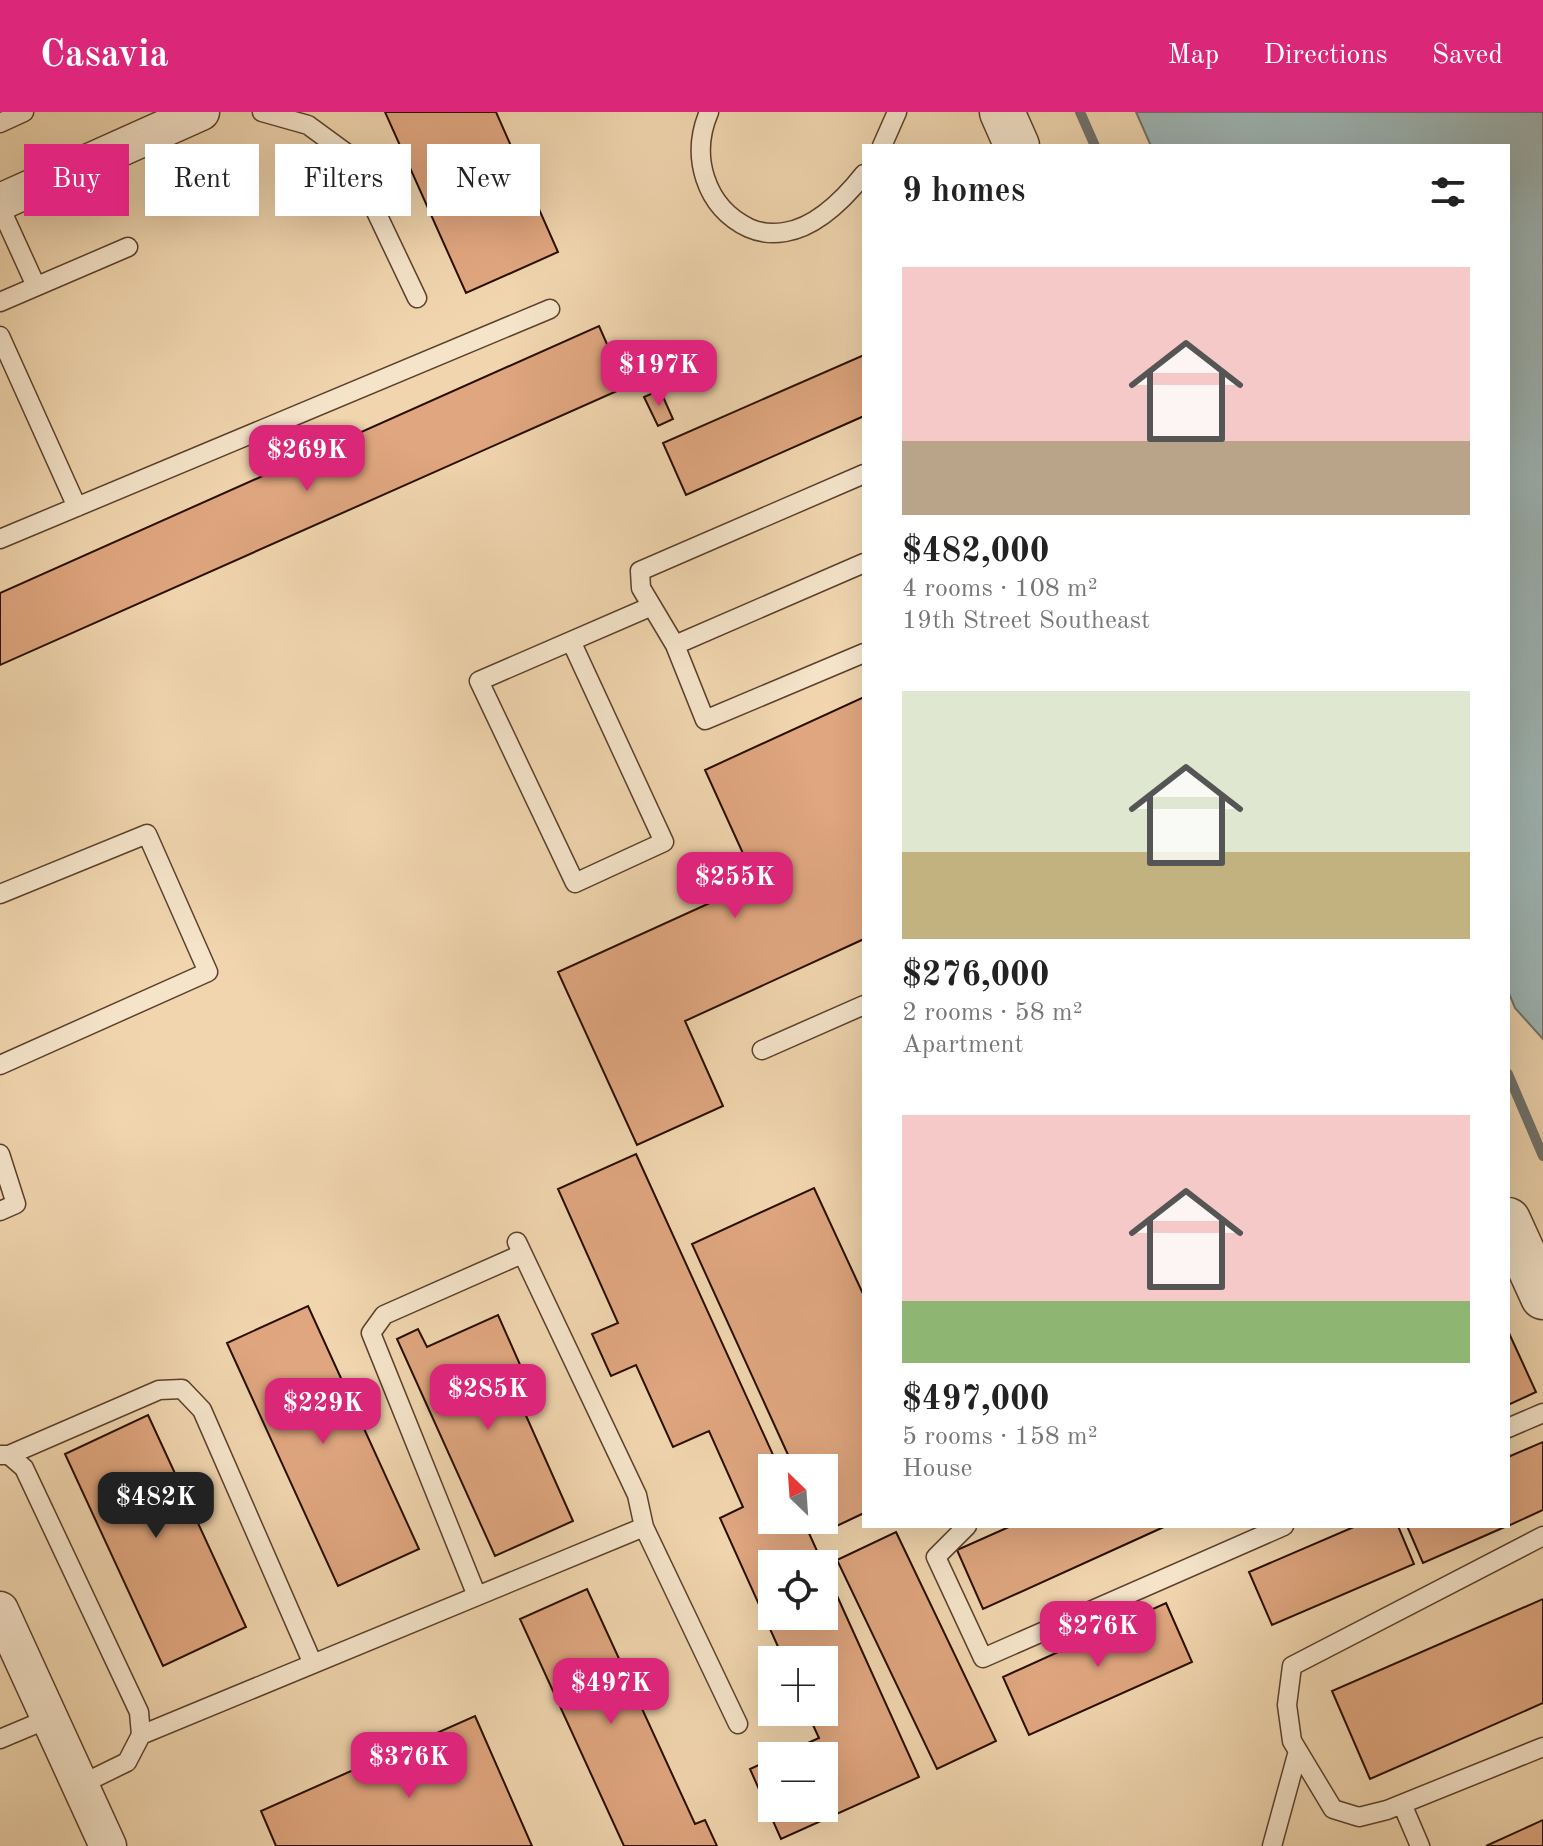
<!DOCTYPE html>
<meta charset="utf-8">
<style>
body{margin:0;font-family:"Old Standard TT",serif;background:#f6f6f6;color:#222;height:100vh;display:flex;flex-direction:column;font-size:30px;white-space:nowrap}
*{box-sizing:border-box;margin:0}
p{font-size:26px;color:#767676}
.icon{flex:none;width:44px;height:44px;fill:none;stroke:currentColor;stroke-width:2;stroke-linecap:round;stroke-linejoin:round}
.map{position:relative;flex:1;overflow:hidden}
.side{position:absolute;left:862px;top:32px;width:648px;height:1384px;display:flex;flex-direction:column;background:#fff;border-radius:0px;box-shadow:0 8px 32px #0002}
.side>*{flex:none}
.guide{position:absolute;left:24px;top:32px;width:718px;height:72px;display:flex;gap:16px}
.needle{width:52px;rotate:335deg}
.buttons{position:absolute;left:758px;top:1342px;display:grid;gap:16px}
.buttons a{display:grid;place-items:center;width:80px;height:80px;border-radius:0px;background:#fff;box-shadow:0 8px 32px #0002;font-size:40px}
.price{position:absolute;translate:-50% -68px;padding:0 18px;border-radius:16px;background:#db2777;color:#fff;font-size:26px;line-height:52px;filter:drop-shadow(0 2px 4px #0008)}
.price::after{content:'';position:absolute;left:50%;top:48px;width:24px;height:18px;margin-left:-12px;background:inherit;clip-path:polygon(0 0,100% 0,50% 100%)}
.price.on{background:#222;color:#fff}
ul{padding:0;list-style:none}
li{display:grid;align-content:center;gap:16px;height:424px;padding:0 40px}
li span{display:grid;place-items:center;height:248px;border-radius:0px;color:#555}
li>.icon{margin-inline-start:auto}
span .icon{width:144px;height:144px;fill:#fffc;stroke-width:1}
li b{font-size:34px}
h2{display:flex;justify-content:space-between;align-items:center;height:96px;padding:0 40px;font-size:34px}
.chip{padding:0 28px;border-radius:0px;background:#fff;box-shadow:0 8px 32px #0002;font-size:28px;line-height:72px}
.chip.on{background:#db2777;color:#fff}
header{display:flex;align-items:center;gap:48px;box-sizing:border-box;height:112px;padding:0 40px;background:#db2777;color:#fff}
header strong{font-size:38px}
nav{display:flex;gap:44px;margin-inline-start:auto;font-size:28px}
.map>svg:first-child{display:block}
.water{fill:#9eb6b5;stroke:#6f736d;stroke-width:2}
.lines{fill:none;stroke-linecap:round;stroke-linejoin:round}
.stream{stroke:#6f736d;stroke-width:10}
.building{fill:#dfa67f;stroke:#290f00;stroke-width:2}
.service-casing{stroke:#5b402c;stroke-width:21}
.minor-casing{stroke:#5b402c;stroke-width:39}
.tertiary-casing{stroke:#5b402c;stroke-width:47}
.service{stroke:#f5e4ca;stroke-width:18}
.minor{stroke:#f5e4ca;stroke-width:36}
.tertiary{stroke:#f5e4ca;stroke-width:44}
</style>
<header>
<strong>Casavia</strong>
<nav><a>Map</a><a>Directions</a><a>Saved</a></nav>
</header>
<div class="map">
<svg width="1543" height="1734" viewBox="0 0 1543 1734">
<rect width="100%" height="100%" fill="#f0d5ae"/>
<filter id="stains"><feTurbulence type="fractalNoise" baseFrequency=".0025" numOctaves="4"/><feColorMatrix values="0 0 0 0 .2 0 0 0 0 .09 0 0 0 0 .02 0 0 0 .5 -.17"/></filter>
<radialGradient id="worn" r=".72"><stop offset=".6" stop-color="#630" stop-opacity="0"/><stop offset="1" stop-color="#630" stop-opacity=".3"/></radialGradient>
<path class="water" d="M1136,0H1543V927L1515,896L1508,879V34H1151Z"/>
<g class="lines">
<path class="stream" d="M1080,0L1095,34
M1508,962L1543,1044"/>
</g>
<path class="building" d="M385,0H496L558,140L466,181Z
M599,214L626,275L0,553V481Z
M864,243V304L686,383L663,331Z
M660,278L673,307L658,314L644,285Z
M864,585V827L685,909L723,994L637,1033L558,860L756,770L705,658Z
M636,1042L779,1356H772V1408H803L823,1452H772V1504H824V1455L919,1665L781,1727L750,1657L772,1647V1696H824V1644H779L819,1626L807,1600H824V1548H784L720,1406L743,1395L709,1319L673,1335L636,1253L611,1264L592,1222L618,1211L558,1077Z
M814,1076L864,1184V1401L824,1420L818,1408H824V1356H794L692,1132Z
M308,1194L419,1437L338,1474L227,1231Z
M498,1203L525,1264L511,1270L573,1409L495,1444L397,1227L418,1217L427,1235Z
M1508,1219L1536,1280L1508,1293Z
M148,1303L246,1515L163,1554L65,1342Z
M1543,1330V1398L1508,1414V1345Z
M1011,1414H1166L983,1497L957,1438Z
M1356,1414H1398L1414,1452L1272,1513L1249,1460Z
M1407,1414H1507L1423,1451Z
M896,1420L996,1629L937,1657L837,1448Z
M587,1477L695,1712L705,1708L717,1734H624L520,1507Z
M1543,1487V1591L1370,1667L1332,1579Z
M1166,1491L1192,1550L1029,1623L1003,1565Z
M475,1604L532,1734H276L261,1699Z
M1543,1708V1734H1486Z"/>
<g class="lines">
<g class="service-casing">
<path id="service" d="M262,0L308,13L349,43L417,186
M709,0C690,44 705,95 749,116C760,121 773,122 785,120C817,115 845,86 864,62
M0,11L24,0
M882,34L897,0
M0,95L36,174
M0,190L128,135
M0,224L77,395
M0,427L550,197
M864,451L675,533L705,608L864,541
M571,529L664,730L575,771L479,569L652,494
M675,533L641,476L640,459L864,362
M0,782L147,722L208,860L0,953
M762,938L864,893
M0,1042L16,1092L0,1099
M1508,1316L1543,1301
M0,1343H9L24,1356L139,1600L141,1623L127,1650L80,1673
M9,1343L159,1278L182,1277L202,1298L313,1552
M967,1414L936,1445L983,1546L1284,1414
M644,1415L738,1612
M1543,1424L1292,1554L1287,1593L1292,1629L1333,1697L1359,1705L1387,1698L1543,1635
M477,1484L371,1221L384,1203L522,1142
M141,1623L644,1415L637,1383L517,1130
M0,1627L50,1606
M1402,1692L1420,1734
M1272,1734L1298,1639"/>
</g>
<g class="minor-casing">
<path id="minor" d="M0,90L201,0
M0,1498L108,1734"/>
</g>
<g class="tertiary-casing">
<path id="tertiary" d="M1002,0L1017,34
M1508,1108L1543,1185"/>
</g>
<use href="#service" class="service"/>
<use href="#minor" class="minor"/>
<use href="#tertiary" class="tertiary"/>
</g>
<rect width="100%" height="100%" filter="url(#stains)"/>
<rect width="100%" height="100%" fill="url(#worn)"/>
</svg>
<div class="buttons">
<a><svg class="needle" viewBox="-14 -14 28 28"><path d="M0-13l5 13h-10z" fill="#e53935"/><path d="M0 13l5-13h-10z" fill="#767676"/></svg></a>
<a><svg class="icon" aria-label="locate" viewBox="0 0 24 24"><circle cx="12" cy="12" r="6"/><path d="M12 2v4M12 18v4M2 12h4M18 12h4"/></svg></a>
<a>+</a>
<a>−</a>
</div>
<b class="price" style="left:659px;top:296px">$197K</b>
<b class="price" style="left:307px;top:381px">$269K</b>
<b class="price" style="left:735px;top:808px">$255K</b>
<b class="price" style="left:488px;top:1320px">$285K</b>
<b class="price" style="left:323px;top:1334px">$229K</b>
<b class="price on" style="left:156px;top:1428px">$482K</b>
<b class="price" style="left:1098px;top:1557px">$276K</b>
<b class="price" style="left:611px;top:1614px">$497K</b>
<b class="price" style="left:409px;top:1688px">$376K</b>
<div class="guide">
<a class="chip on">Buy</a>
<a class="chip">Rent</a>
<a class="chip">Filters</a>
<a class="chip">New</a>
</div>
<section class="side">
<h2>9 homes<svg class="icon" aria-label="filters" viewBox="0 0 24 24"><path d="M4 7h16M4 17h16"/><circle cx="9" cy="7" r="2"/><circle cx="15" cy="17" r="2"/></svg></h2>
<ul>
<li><span style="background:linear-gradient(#f6c9c9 70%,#b9a48a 0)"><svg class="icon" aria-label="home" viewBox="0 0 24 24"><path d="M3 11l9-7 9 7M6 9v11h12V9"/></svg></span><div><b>$482,000</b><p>4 rooms · 108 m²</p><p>19th Street Southeast</p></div></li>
<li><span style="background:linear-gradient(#dfe7d0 65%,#c2b280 0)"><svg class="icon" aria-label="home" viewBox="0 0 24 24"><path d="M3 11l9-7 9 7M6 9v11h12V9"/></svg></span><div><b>$276,000</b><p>2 rooms · 58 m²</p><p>Apartment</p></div></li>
<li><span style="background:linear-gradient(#f6c9c9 75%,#8fb573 0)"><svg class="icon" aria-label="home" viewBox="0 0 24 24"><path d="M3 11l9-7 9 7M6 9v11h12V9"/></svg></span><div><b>$497,000</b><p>5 rooms · 158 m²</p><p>House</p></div></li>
</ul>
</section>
</div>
